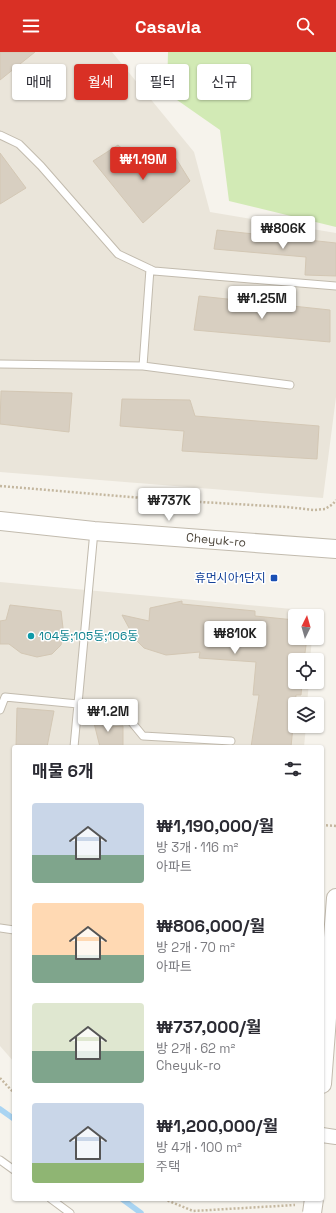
<!DOCTYPE html>
<html lang="ko">
<meta charset="utf-8">
<style>
body{margin:0;font-family:"Space Grotesk","Noto Sans KR",sans-serif;background:#f2f2f3;color:#2b2b33;height:100vh;display:flex;flex-direction:column;font-size:15px;white-space:nowrap}
*{box-sizing:border-box;margin:0}
p{font-size:13px;color:#7c7c81}
.icon{flex:none;width:22px;height:22px;fill:none;stroke:currentColor;stroke-width:2;stroke-linecap:round;stroke-linejoin:round}
.map{position:relative;flex:1;overflow:hidden}
.details{position:absolute;left:12px;top:693px;width:312px;height:456px;display:flex;flex-direction:column;background:#fff;border-radius:4px;box-shadow:0 1px 3px #0004}
.details>*{flex:none}
.hud{position:absolute;left:12px;top:12px;width:312px;height:36px;display:flex;gap:8px}
.needle{width:26px;rotate:5deg}
.buttons{position:absolute;left:288px;top:557px;display:grid;gap:8px}
.buttons a{display:grid;place-items:center;width:36px;height:36px;border-radius:4px;background:#fff;box-shadow:0 1px 3px #0004;font-size:20px}
.price{position:absolute;translate:-50% -34px;padding:0 9px;border-radius:4px;background:#fff;color:#222;font-size:13px;line-height:26px;filter:drop-shadow(0 1px 2px #0008)}
.price::after{content:'';position:absolute;left:50%;top:24px;width:12px;height:9px;margin-left:-6px;background:inherit;clip-path:polygon(0 0,100% 0,50% 100%)}
.price.active{background:#d93025;color:#fff}
ul{padding:0;list-style:none}
li{display:flex;align-items:center;gap:12px;height:100px;padding:0 20px}
li span{display:grid;place-items:center;flex:none;width:112px;height:80px;border-radius:4px;color:#555}
li>.icon{margin-inline-start:auto}
span .icon{width:48px;height:48px;fill:#fffc;stroke-width:1}
li b{font-size:17px}
h2{display:flex;justify-content:space-between;align-items:center;height:48px;padding:0 20px;font-size:17px}
.pill{padding:0 14px;border-radius:4px;background:#fff;box-shadow:0 1px 3px #0004;font-size:14px;line-height:36px}
.pill.active{background:#d93025;color:#fff}
header{display:flex;justify-content:space-between;align-items:center;height:52px;padding:0 20px;background:#d93025;color:#fff;font-size:18px;font-weight:600}
.map>svg:first-child{display:block}
.residential{fill:#eae5da}
.green{fill:#d2eab5}
.lines{fill:none;stroke-linecap:round;stroke-linejoin:round}
.stream{stroke:#a9d4f2;stroke-width:5.5}
.building{fill:#d8cfc1;stroke:#d3c7b4}
.service-casing{stroke:#c2bbae;stroke-width:9}
.minor-casing{stroke:#c2bbae;stroke-width:16}
.tertiary-casing{stroke:#c2bbae;stroke-width:20}
.path{stroke:#c4b79f;stroke-width:2.5;stroke-dasharray:2 2;stroke-linecap:butt}
.service{stroke:#fff;stroke-width:7}
.minor{stroke:#fff;stroke-width:14}
.tertiary{stroke:#fff;stroke-width:18}
.tertiary-bridge-casing{stroke:#c2bbae;stroke-width:20;stroke-linecap:butt}
.tertiary-bridge{stroke:#fff;stroke-width:18}
.transit-dot{fill:#1a4fb4;stroke:#fff;stroke-width:1.5}
.culture-dot{fill:#0f9aa8;stroke:#fff;stroke-width:1.5}
.labels{text-anchor:middle;stroke-width:3;stroke-linejoin:round;paint-order:stroke}
.street-label{font-size:12px;fill:#4b4439;stroke:#fff}
.transit-label{font-size:12px;fill:#164399;stroke:#fff;text-anchor:end}
.culture-label{font-size:12px;fill:#0d838f;stroke:#fff;text-anchor:start}
</style>
<header><svg class="icon" aria-label="menu" viewBox="0 0 24 24"><path d="M4 6h16M4 12h16M4 18h16"/></svg>Casavia<svg class="icon" aria-label="search" viewBox="0 0 24 24"><circle cx="10" cy="10" r="6"/><path d="M15 15l6 6"/></svg></header>
<div class="map">
<svg width="336" height="1161" viewBox="0 0 336 1161">
<rect width="100%" height="100%" fill="#f6f3ec"/>
<path class="residential" d="M0,0H112L194,100L210,160L336,181V345L323,446L0,420Z
M0,530L314,559V564H295V586H312L310,608H295V630H309L307,652H295V674H306L304,695H14V1010L0,994Z"/>
<path class="green" d="M168,0H336V175L229,149L220,78L167,41Z"/>
<g class="lines">
<path class="stream" d="M0,1057L14,1067
M122,1147L141,1161"/>
</g>
<path class="building" d="M0,0H35L0,28Z
M118,93L148,119L172,100L190,129L143,171L93,109Z
M0,101L26,136L0,152Z
M217,178L336,191V224L305,223L306,205L214,197Z
M199,244L330,258V290L194,278Z
M1,339L72,341L69,380L0,372Z
M122,347L190,348L195,364L319,374L317,407L182,399L184,379L120,374Z
M182,549V552L255,559V564L295,568V586H307L304,608H295V630H302L301,643H296L291,695H251L259,643H253L256,610L199,606L200,600L166,603L144,596L135,587L122,563L149,569L150,556Z
M10,553L61,559L63,576L61,593L52,602L37,605L21,601L9,592H0V569L6,568Z
M17,656L54,659L47,695H16Z
M100,662L110,664L109,675L123,674V695H100L94,671Z"/>
<g class="lines">
<g class="service-casing">
<path id="service" d="M0,83L19,92L41,114L118,202L154,219L336,234
M0,312L143,314L290,333
M143,314L150,217
M0,658L5,645L78,652L125,662L143,684L231,689
M74,695L94,479
M0,876L14,878
M0,1108L14,1118
M51,1147L70,1161"/>
</g>
<g class="minor-casing">
<path id="minor" d="M322,1083L336,1085"/>
</g>
<g class="tertiary-casing">
<path id="tertiary" d="M0,469L94,479L336,497
M322,1032L336,846"/>
</g>
<path class="path" d="M0,434L166,448L287,455L314,458L325,457L333,452L336,448
M322,773L336,774
M0,1026L14,1041
M164,1147L193,1159L295,1153"/>
<use href="#service" class="service"/>
<use href="#minor" class="minor"/>
<use href="#tertiary" class="tertiary"/>
<g class="tertiary-bridge-casing">
<path id="tertiary-bridge" d="M312,1161L314,1147"/>
</g>
<use href="#tertiary-bridge" class="tertiary-bridge"/>
</g>
<rect class="transit-dot" x="270" y="522" width="8" height="8" rx="2"/>
<circle class="culture-dot" cx="31" cy="584" r="4"/>
<g class="labels">
<g class="street-label">
<text transform="translate(216 488) rotate(5)" y="4">Cheyuk-ro</text>
</g>
<g class="transit-label">
<text x="266" y="530">휴먼시아1단지</text>
</g>
<g class="culture-label">
<text x="39" y="588">104동;105동;106동</text>
</g>
</g>
</svg>
<div class="buttons">
<a><svg class="needle" viewBox="-14 -14 28 28"><path d="M0-13l5 13h-10z" fill="#e53935"/><path d="M0 13l5-13h-10z" fill="#7c7c81"/></svg></a>
<a><svg class="icon" aria-label="locate" viewBox="0 0 24 24"><circle cx="12" cy="12" r="6"/><path d="M12 2v4M12 18v4M2 12h4M18 12h4"/></svg></a>
<a><svg class="icon" aria-label="layers" viewBox="0 0 24 24"><path d="M12 4l9 5-9 5-9-5zM3 14l9 5 9-5"/></svg></a>
</div>
<b class="price active" style="left:143px;top:129px">₩1.19M</b>
<b class="price" style="left:283px;top:198px">₩806K</b>
<b class="price" style="left:262px;top:268px">₩1.25M</b>
<b class="price" style="left:169px;top:470px">₩737K</b>
<b class="price" style="left:235px;top:603px">₩810K</b>
<b class="price" style="left:108px;top:681px">₩1.2M</b>
<div class="hud">
<a class="pill">매매</a>
<a class="pill active">월세</a>
<a class="pill">필터</a>
<a class="pill">신규</a>
</div>
<section class="details">
<h2>매물 6개<svg class="icon" aria-label="filters" viewBox="0 0 24 24"><path d="M4 7h16M4 17h16"/><circle cx="9" cy="7" r="2"/><circle cx="15" cy="17" r="2"/></svg></h2>
<ul>
<li><span style="background:linear-gradient(#c9d6e8 65%,#7fa58c 0)"><svg class="icon" aria-label="home" viewBox="0 0 24 24"><path d="M3 11l9-7 9 7M6 9v11h12V9"/></svg></span><div><b>₩1,190,000/월</b><p>방 3개 · 116 m²</p><p>아파트</p></div></li>
<li><span style="background:linear-gradient(#ffd9b3 65%,#7fa58c 0)"><svg class="icon" aria-label="home" viewBox="0 0 24 24"><path d="M3 11l9-7 9 7M6 9v11h12V9"/></svg></span><div><b>₩806,000/월</b><p>방 2개 · 70 m²</p><p>아파트</p></div></li>
<li><span style="background:linear-gradient(#dfe7d0 60%,#7fa58c 0)"><svg class="icon" aria-label="home" viewBox="0 0 24 24"><path d="M3 11l9-7 9 7M6 9v11h12V9"/></svg></span><div><b>₩737,000/월</b><p>방 2개 · 62 m²</p><p>Cheyuk-ro</p></div></li>
<li><span style="background:linear-gradient(#c9d6e8 75%,#8fb573 0)"><svg class="icon" aria-label="home" viewBox="0 0 24 24"><path d="M3 11l9-7 9 7M6 9v11h12V9"/></svg></span><div><b>₩1,200,000/월</b><p>방 4개 · 100 m²</p><p>주택</p></div></li>
</ul>
</section>
</div>
